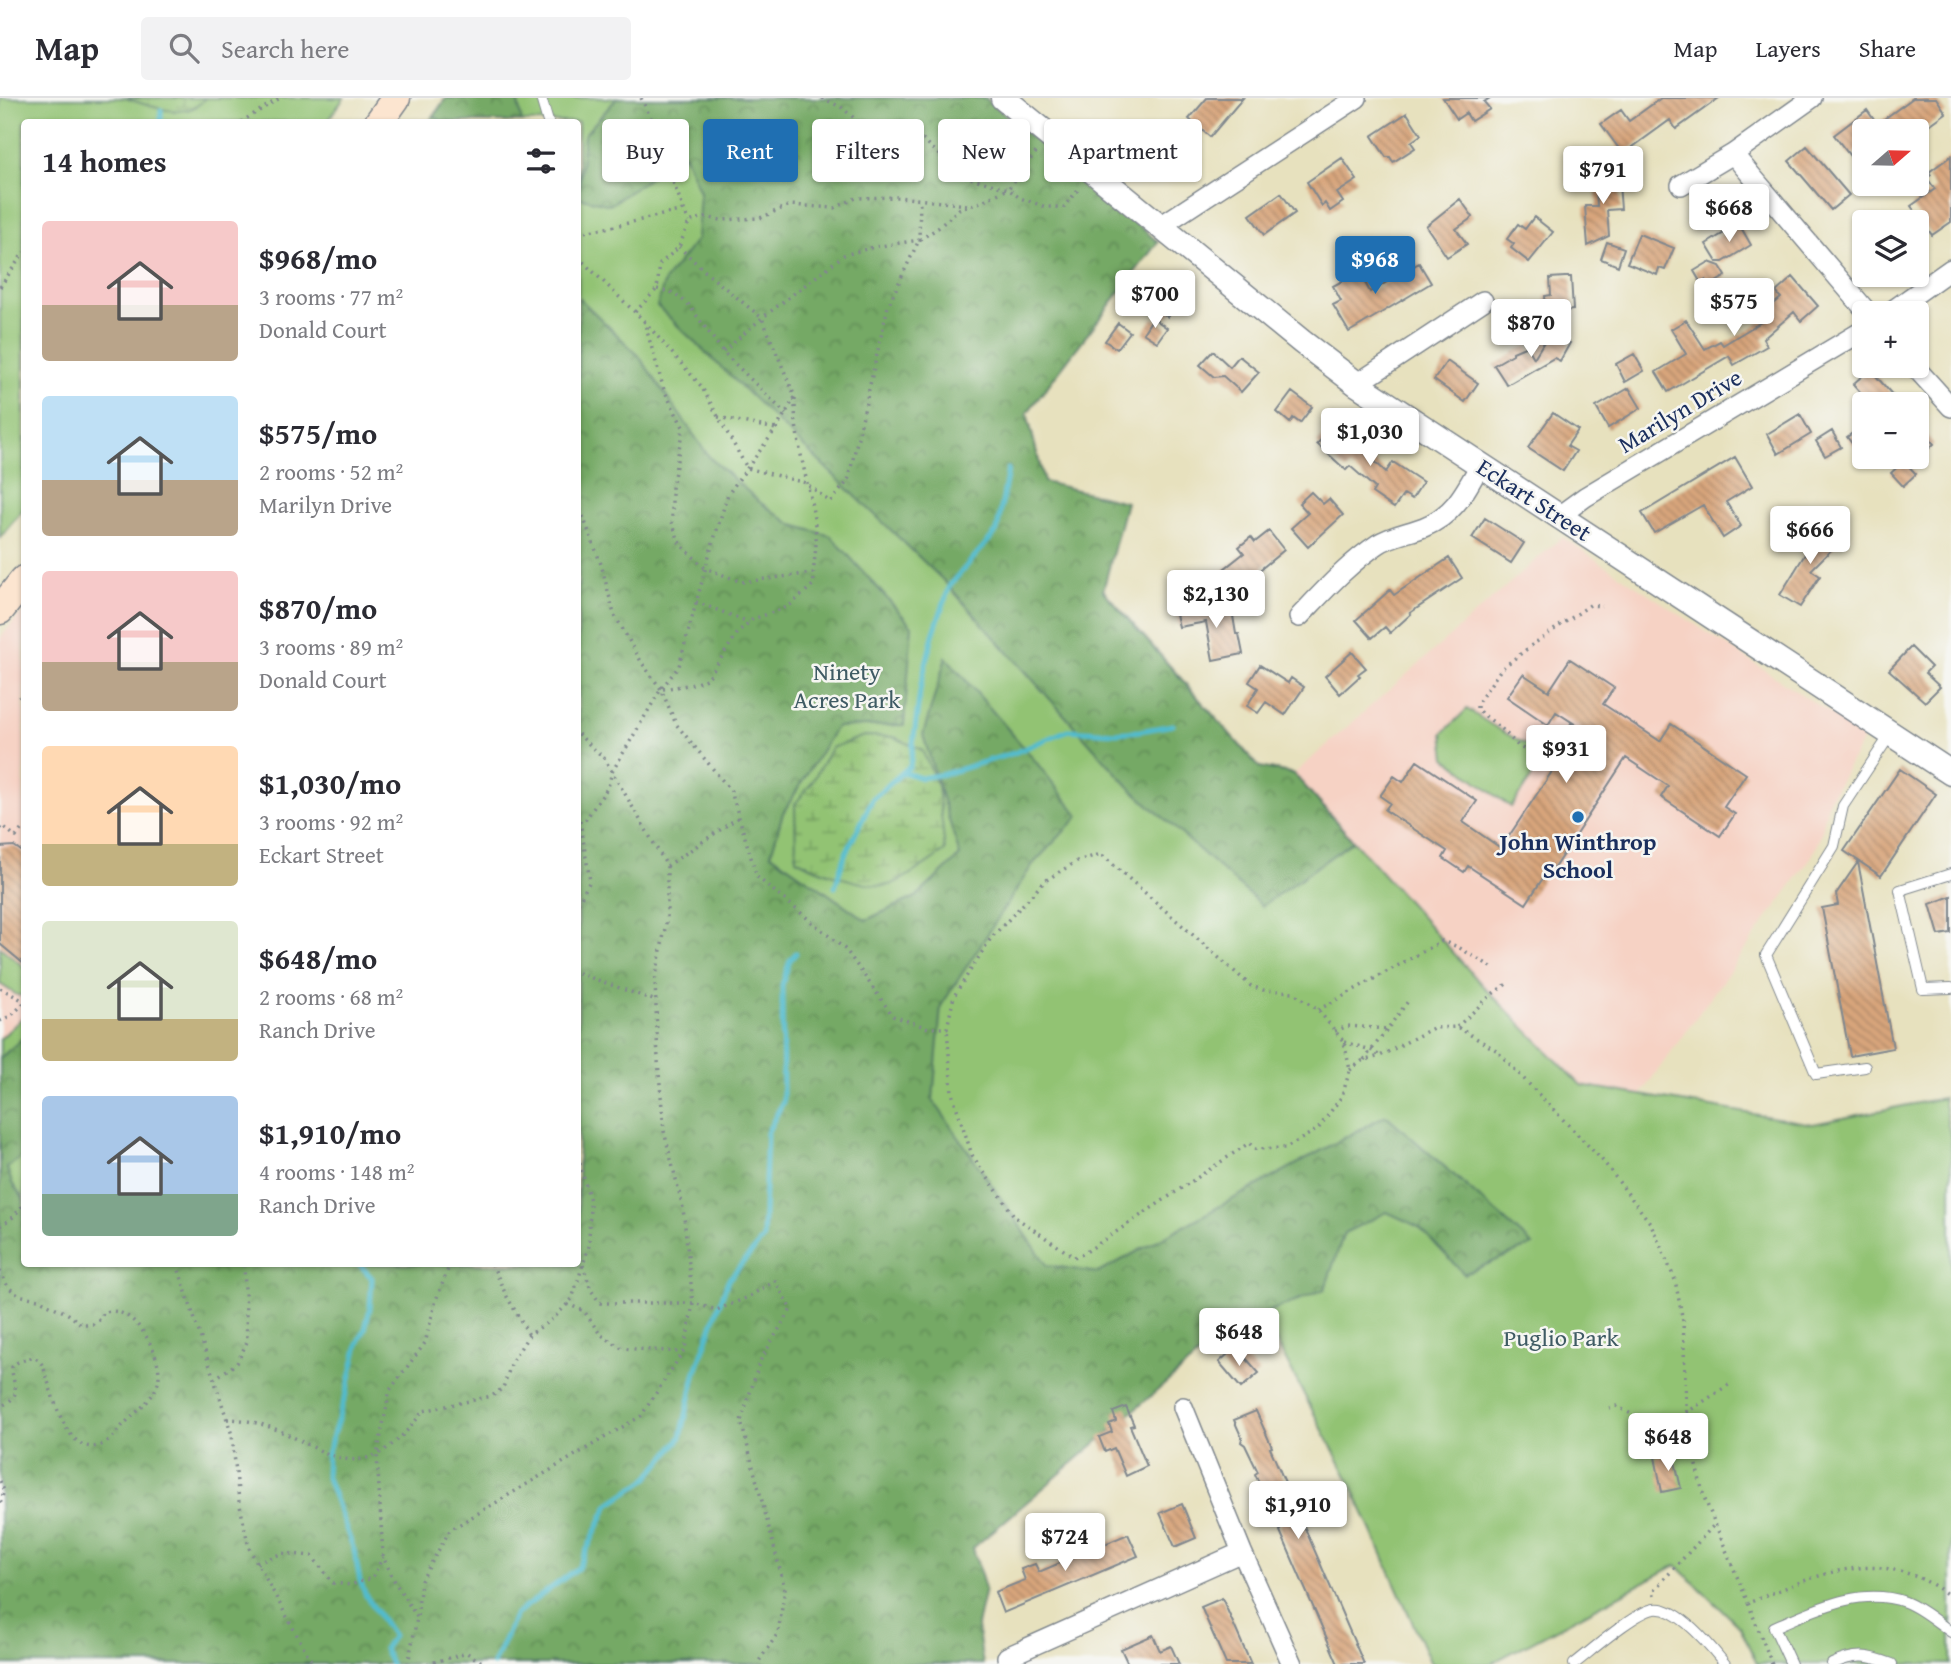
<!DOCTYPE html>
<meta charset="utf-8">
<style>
body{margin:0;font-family:"Gentium Book Plus",serif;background:#f2f2f3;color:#2b2b33;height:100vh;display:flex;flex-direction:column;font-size:26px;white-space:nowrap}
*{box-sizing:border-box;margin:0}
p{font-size:23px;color:#7c7c81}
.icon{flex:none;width:38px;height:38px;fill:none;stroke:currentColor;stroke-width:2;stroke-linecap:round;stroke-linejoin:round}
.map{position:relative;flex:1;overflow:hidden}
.panel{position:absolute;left:21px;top:21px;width:560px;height:1148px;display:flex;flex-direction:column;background:#fff;border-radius:7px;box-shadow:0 2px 5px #0004}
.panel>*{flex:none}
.hud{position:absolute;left:602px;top:21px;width:665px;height:63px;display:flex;gap:14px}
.needle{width:46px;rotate:70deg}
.controls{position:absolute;left:1852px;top:21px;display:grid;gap:14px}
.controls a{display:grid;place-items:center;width:77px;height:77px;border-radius:7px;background:#fff;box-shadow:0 2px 5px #0004;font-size:35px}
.price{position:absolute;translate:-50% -60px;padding:0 16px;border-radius:7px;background:#fff;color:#222;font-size:23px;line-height:46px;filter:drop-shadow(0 2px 4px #0008)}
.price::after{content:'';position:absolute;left:50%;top:42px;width:21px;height:16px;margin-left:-10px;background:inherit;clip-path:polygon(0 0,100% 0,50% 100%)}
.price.current{background:#1f6fb2;color:#fff}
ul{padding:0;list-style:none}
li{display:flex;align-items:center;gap:21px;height:175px;padding:0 21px}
li span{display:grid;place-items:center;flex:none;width:196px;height:140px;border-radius:7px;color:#555}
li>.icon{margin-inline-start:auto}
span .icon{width:84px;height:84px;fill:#fffc;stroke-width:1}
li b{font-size:30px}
h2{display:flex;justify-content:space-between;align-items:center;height:84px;padding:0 21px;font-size:30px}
.chip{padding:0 24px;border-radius:7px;background:#fff;box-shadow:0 2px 5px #0004;font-size:24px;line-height:63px}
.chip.current{background:#1f6fb2;color:#fff}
header{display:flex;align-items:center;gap:42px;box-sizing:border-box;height:98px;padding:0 35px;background:#fff;border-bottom:2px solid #e1e1e2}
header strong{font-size:33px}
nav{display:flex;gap:38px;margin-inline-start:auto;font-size:24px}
.search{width:490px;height:63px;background:#f2f2f3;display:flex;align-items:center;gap:18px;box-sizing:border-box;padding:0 24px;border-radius:7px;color:#7c7c81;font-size:26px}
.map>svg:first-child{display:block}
.built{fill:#f6d2c4}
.green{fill:#92c373;stroke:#567968;stroke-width:2}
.forest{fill:url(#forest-crowns);stroke:#486c62;stroke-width:2}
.wetland{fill:url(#wetland-marsh);stroke:#567968;stroke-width:2}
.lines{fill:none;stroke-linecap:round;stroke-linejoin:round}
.stream{stroke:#51bbce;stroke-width:5}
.building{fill:url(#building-back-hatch)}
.service-casing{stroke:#81888e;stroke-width:12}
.minor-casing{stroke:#81888e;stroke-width:22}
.tertiary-casing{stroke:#81888e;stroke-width:27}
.secondary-casing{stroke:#81888e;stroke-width:31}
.path{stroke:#81888e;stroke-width:3.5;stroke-dasharray:2 5;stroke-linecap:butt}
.service{stroke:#fff;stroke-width:10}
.minor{stroke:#fff;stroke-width:19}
.tertiary{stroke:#fff;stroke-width:24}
.secondary{stroke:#fce5d0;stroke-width:28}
.poi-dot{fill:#1f6fb2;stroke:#f6f6f2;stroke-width:2.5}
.labels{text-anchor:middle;stroke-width:5;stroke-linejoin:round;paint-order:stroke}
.street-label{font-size:24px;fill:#1b2f5e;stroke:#f6f6f2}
.park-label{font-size:24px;fill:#3f5b64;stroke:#f6f6f2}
.poi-label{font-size:24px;font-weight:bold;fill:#1b2f5e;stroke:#f6f6f2}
</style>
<header>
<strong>Map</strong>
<div class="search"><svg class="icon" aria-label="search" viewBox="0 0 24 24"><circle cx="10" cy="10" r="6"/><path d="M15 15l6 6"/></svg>Search here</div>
<nav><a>Map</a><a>Layers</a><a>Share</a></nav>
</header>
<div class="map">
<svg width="1951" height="1566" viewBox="0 0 1951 1566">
<defs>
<pattern id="forest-crowns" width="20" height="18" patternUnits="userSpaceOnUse" patternTransform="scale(1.75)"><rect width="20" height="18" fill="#75a965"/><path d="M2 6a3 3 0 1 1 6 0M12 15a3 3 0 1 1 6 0" fill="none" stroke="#5f8a56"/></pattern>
<pattern id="wetland-marsh" width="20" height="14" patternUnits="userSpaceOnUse" patternTransform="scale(1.75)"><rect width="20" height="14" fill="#92c373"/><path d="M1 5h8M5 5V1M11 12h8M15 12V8" fill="none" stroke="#769f62"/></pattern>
<pattern id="building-back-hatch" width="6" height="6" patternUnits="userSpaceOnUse" patternTransform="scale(1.75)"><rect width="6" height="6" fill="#d8a57b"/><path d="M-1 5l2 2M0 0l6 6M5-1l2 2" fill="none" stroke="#ae8768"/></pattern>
</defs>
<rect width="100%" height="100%" fill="#f6f6f2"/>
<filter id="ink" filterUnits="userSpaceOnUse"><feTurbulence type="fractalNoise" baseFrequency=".0143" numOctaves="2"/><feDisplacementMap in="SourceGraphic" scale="14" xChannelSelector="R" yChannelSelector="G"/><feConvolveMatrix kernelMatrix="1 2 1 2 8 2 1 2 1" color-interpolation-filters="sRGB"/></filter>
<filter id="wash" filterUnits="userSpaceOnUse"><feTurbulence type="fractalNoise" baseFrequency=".00686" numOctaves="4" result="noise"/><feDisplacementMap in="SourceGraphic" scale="28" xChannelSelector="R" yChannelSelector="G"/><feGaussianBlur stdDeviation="1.57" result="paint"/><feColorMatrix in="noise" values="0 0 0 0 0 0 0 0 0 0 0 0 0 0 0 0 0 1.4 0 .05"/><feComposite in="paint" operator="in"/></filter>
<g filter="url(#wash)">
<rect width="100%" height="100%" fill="#e7e1be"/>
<path class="built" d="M1562,439L1865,638L1828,704L1821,737L1811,760L1640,997L1581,987L1483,888L1294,676Z
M24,511V918L0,941V540Z"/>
<path class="green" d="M0,0H344L327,24H24V410L0,440Z
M446,0H985L1158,144L1027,315L1044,384L1103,492L1259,669L1294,676L1483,888L1581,987L1813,1026L1943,1000L1951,1042V1566H1757L1740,1529L1676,1467L1490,1566H1431L1350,1384L1268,1228L1228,1188L0,1566V941L24,918V1166H578V24H429Z
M1467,611C1485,623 1502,634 1522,644C1531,649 1541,650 1547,657L1511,709L1446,660L1443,635Z
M0,849L24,869V898L17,897L0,886Z"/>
<path class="forest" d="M446,0H517L522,24H443L434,18Z
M617,0H985L1158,144L1027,315L1044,384L1126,404L1103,493L1259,669L1294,676L1353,743L1262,808L1129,689L944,483L657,208L665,182L697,141L700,94L684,56L610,107L578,99L584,37Z
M578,199L638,257L710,360L761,405L793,427L831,438L912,528L904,627L836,629L783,715L771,756L866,822L916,799L960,758L923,637L946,559L1032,659L1079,718L1033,766L941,908L933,1002L1047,1167L1098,1175L1386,1017L1533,1147L1464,1176L1419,1129L1387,1114L1344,1135L1325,1191L1273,1212L1220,1239L973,1450L985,1491L977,1527L983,1566H0V960L24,939V1057L7,1070L12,1085L24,1102V1166H578Z"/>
<path class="wetland" d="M125,0H205C187,25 148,7 125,0Z
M864,638L894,639L922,652L938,688L945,753C933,761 902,784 889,787C866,791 817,772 796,761L795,706L811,686L831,650Z"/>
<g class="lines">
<path class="stream" d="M161,24V12
M903,674L921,680L944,676L1014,655L1068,632L1115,635L1140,633L1173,627
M835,789L844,759L873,700L910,668L921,586L933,537L950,487L997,433L1008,371
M359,1166L372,1180L370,1210L365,1231L358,1246L347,1293L327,1356L326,1377L354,1452L360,1483L366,1498L393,1538L384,1551L391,1566
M493,1566L516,1516L578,1470L609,1406L648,1380L681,1339L696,1273L728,1182L763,1141L767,1035L783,1004L782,887L790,862L796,855"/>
</g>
<g id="blocks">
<path class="building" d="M1207,0H1243L1210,39L1189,21Z
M1443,0H1490L1484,4L1490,11L1471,23L1466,15L1457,21Z
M1661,0H1719L1676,31L1670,22L1623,56L1601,26L1621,12L1629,23Z
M1913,0H1936L1946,15L1921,33H1864V48L1850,58L1834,37L1867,12L1877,26Z
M1407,15L1421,37L1411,44L1415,50L1393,64L1390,59H1386L1372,38Z
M1807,48L1849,97L1831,112L1789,63Z
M1951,58V124L1932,137L1911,108L1935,91L1927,80L1931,77L1929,74Z
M1342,60L1357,82L1337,95L1343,104L1330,113L1325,105L1322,108L1307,84Z
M1618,73L1621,111L1607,112L1609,138L1588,148L1585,108H1597L1595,75Z
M1281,95L1295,115L1264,137L1250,117Z
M1460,101L1473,119L1456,131L1467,146L1447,159L1426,128Z
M1534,119L1553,134L1529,164L1511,150L1514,146L1507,141L1518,126L1525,131Z
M1739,126L1751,147L1723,164H1717L1706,146Z
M1639,136L1674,150L1665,172L1659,170L1657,177L1627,165Z
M1607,144L1624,150L1618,168L1601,161Z
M1709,164L1720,168L1726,178L1709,188L1706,182L1701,185L1694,173Z
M1419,165L1431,185L1349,234L1333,207L1341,203L1333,188L1359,174L1370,194Z
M1565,179H1571L1573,212L1546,214L1545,198L1551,197L1550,180Z
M1793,179L1818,208L1801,223L1794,214L1763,241L1767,248L1734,267L1729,258L1668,294L1656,274L1686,256L1671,231L1686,222L1705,251L1720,243L1723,247L1766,221L1762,216L1781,200L1776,194Z
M1157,184L1180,201L1168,219L1144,202Z
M1153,220L1167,230L1157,244L1143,235Z
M1118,225L1130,234L1117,251L1105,243Z
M1550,234L1570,245L1560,263L1554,260L1507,287L1494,267L1513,256V254L1527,248L1534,260Z
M1213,253L1230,269L1239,258L1259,274L1241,294L1223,278L1214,279L1200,267Z
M1634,256L1644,273L1625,284L1616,266Z
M1447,263L1478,285L1465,304L1434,282Z
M1870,271L1895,300L1888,306H1871L1853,286Z
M1629,290L1641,310L1608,330L1596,309Z
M1292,294L1312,309L1300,325L1293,320L1290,325L1277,314Z
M1553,315L1578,332L1567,348L1576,353L1563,373L1528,350Z
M1800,316L1811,336L1778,356L1767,336Z
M1916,325L1934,346L1916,362Z
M1864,327V361L1847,339Z
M1333,329L1341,337L1348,329L1360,341L1356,346L1386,374L1393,364L1423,384L1412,401L1404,396L1394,410L1372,395L1375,390L1350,368L1346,372L1317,346Z
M1832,333L1841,349L1825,358L1816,343Z
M1735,359L1752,388L1726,404L1741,428L1723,440L1703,407L1654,435L1642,415Z
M1904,363L1916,376L1903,388L1891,375Z
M1311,394L1323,406L1329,401L1343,417L1308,449L1291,430L1308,415L1299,405Z
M1485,420L1524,445L1511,465L1472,440Z
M1829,426L1843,440L1811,472L1820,478L1800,509L1780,497L1807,453L1805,451Z
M1269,433L1284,452L1239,489L1224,471L1244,455L1239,449L1251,439L1255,444Z
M1449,460L1462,480L1410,515L1411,516L1390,535L1385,529L1372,540L1356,522L1390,492L1394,497Z
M1231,506L1236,536H1239L1243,556L1213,562L1206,524L1179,529L1176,516Z
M1911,549L1931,569L1925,575L1940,589L1925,604L1889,572Z
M1352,554L1366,570L1358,576L1360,578L1340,596L1325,578Z
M1570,561L1614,590L1603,606L1660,643L1671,626L1746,676L1724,709L1735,716L1720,738L1661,699L1668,688L1626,660L1550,776L1547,774L1526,806L1468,768L1464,774L1443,760L1447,753L1385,712L1390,705L1380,698L1394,678L1403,684L1417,663L1477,703L1463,724L1501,750L1581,630L1556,614L1548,627L1507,599L1523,576L1549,593Z
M1260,567L1288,585L1291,580L1304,589L1285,617L1266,604L1258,615L1247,608L1258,590L1249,584Z
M1900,671L1936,696L1881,778L1844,753Z
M14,748L24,755V866L0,846V749Z
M1858,764L1893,950L1850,958L1822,810L1838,807L1836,796Z
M1951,798V835L1939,837L1930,806Z
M1236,1249L1259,1275L1241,1290L1219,1264Z
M1126,1309L1134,1327L1130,1328L1147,1368L1126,1378L1114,1350L1105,1354L1099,1339L1112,1334L1109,1326L1116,1323L1113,1314Z
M1256,1313L1272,1349L1270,1350L1364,1566H1338L1280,1433L1283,1403L1270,1408L1255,1376L1258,1374L1245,1347L1241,1344L1242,1340L1234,1322Z
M1673,1355L1681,1390L1662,1394L1655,1359Z
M1182,1406L1196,1440L1175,1449L1160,1415Z
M1128,1436L1138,1458L1003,1515L995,1494L1025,1482L1021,1471L1035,1466L1039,1474Z
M1222,1500L1251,1566H1226L1216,1543L1201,1509Z
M1153,1537L1160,1553L1171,1548L1179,1566H1128L1121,1551Z"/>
</g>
</g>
<g filter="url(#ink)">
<use href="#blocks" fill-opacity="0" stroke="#81888e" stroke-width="2"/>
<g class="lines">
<g class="service-casing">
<path id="service" d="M541,0L548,24
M1951,776L1900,792L1923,891L1951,890
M1865,969L1816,976L1766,857L1834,748L1843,708L1890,637
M1574,1566C1591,1553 1635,1514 1654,1511C1678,1507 1712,1550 1725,1566
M1791,1566L1774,1529C1815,1512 1860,1488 1905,1504C1921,1510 1937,1524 1951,1534
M1832,1566C1856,1555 1868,1557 1892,1566"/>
</g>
<g class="minor-casing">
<path id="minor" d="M1733,56L1868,215
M1681,87L1733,56L1812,0
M1159,129L1357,0
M1889,215L1951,171
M1914,268L1951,309
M1357,286L1483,203
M1559,418L1585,399L1864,232
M1299,519C1324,493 1348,466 1378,446C1392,437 1409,435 1424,429C1454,417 1465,394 1480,367
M1183,1309L1242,1454L1292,1566
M1007,1559L1242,1454"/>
</g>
<g class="tertiary-casing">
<path id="tertiary" d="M1003,0L1302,244L1357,286L1951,675"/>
</g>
<g class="secondary-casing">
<path id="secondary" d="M379,24L396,0
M0,512L24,482"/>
</g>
<path class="path" d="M641,0L661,40L673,84L689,124
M822,0L841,9L866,30L884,38L924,42L960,77L1008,91L1020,100L1046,109H1064L1080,89
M241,24L280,0
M578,135L611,129L683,112
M578,159L644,223L664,292L683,329L672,390V424L680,446L705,470L742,484L813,475
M0,189L24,154
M657,191L674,195L689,207L723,254L786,316
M635,214L657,191L660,166L679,149L689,124L704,119L721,122L760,120L790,107L835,110L856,100L899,99L967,107
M644,223L701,288L747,370L806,385L830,404L848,383L888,208L919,142L938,130L959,111L978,105L1008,91L1037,53
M723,254L762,220L844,157L874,149L919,142L920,101
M718,319L776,331
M578,405L601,466L614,516L642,565L661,591L676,626L731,693L757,779L846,852L893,918L928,930H947L954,898L991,840L1045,783L1077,763L1101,756L1251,888L1263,892L1293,894L1318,912L1344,944L1350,972L1342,998L1318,1031L1286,1050L1255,1051L1249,1045L1083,1156L1074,1159L1015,1119L972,1057L952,995L947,930
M696,504L749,524
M663,591L694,586L708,580L739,533L753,521L788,509L814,486C812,469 817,453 816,437C812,391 794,348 795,301
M19,598L24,602
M1572,625L1558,646L1536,656L1519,649L1500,629L1477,612V606L1501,571L1532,547L1590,507L1602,508
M578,724L586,721L608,689L612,674L661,591L679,568L708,461L728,396L776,331L795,299L762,220L709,177L679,149
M0,731L3,728L16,739L24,728
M667,768L739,719
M578,805L590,783L580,723
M578,875L656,903
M0,890L24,903
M1318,912L1442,843L1458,849L1495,871
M0,923L12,917L24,905
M1457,929L1491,897L1508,885
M1335,933L1348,928L1387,931
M1344,944L1371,952L1380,958
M1364,962L1409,902
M1350,972L1362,963L1380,958L1433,930L1457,929L1496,952L1603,1063L1651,1126L1675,1182L1683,1223L1687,1332L1704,1399L1748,1505
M0,1128L13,1119L24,1106
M177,1166L232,1337L239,1403L249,1450L313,1566
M492,1166L506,1197L529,1237
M583,1167L591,1192L600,1205H693L717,1212L746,1200L775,1183L791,1211L760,1263L741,1323L785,1491L778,1535L757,1566
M0,1173L8,1189L18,1197L38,1201L68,1216L81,1226H93L101,1221L103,1215C133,1202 165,1260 158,1285C152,1303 137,1313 124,1326C118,1332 113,1341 105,1345C66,1366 52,1292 43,1268L39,1262L33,1259L18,1264L12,1269C12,1290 25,1296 0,1309
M567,1206L584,1213L600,1236L622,1250L683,1254
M214,1281L237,1265L247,1244L244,1166
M1609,1310L1616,1308L1691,1347
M1686,1315L1730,1286
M227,1321C315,1322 346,1417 423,1313L492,1298L503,1290L512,1263L529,1237L555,1219L572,1201L589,1148L590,1103L578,1058
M1653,1327L1666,1347L1668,1356
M0,1383L4,1393L0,1406
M257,1465L283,1455L312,1458L333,1485L350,1487L372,1480L383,1459
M1654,1498L1653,1493L1715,1426
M417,1519L396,1486L383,1459L377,1357L390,1292L425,1245L436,1202L450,1166
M408,1566L417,1520L421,1483L450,1432L641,1318L685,1251L693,1205L683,1110L664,1033L658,963L655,883L667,820V768L604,660L578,636
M427,1566L467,1555L485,1566
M1772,1566L1748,1505C1820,1476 1880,1445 1951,1499"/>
<use href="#service" class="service"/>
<use href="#minor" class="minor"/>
<use href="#tertiary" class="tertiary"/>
<use href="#secondary" class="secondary"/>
</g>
</g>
<circle class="poi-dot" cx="1578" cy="719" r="7"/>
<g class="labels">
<g class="street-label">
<text transform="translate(1680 313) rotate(-31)" y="8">Marilyn Drive</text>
<text transform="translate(1534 402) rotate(33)" y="8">Eckart Street</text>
</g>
<g class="park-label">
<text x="847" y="582">Ninety<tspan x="847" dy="28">Acres Park</tspan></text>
<text x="1561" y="1248">Puglio Park</text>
</g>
<g class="poi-label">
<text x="1578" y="752">John Winthrop<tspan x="1578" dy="28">School</tspan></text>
</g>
</g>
</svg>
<div class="controls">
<a><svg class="needle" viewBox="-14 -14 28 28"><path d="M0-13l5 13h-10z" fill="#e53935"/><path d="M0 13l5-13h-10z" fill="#7c7c81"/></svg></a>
<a><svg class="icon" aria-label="layers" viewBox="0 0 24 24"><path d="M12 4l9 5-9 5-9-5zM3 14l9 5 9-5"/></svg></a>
<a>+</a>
<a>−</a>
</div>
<b class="price" style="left:1603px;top:108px">$791</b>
<b class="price" style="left:1729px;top:146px">$668</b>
<b class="price current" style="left:1375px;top:198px">$968</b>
<b class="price" style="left:1155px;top:232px">$700</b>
<b class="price" style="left:1734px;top:240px">$575</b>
<b class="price" style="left:1531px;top:261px">$870</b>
<b class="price" style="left:1370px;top:370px">$1,030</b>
<b class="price" style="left:1810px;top:468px">$666</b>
<b class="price" style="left:1216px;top:532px">$2,130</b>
<b class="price" style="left:1566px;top:687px">$931</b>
<b class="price" style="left:1239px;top:1270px">$648</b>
<b class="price" style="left:1668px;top:1375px">$648</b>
<b class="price" style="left:1298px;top:1443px">$1,910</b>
<b class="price" style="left:1065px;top:1475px">$724</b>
<div class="hud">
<a class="chip">Buy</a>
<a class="chip current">Rent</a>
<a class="chip">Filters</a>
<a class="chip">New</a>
<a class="chip">Apartment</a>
</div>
<section class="panel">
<h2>14 homes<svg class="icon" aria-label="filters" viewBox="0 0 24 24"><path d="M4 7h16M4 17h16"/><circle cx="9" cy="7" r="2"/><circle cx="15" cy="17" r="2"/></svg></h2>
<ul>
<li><span style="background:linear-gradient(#f6c9c9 60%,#b9a48a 0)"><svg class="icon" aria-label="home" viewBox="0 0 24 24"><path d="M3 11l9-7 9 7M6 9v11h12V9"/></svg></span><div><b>$968/mo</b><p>3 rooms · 77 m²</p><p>Donald Court</p></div></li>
<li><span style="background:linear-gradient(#bfe0f5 60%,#b9a48a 0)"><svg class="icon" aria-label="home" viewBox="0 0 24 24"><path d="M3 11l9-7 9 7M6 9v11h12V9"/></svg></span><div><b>$575/mo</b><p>2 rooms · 52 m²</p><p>Marilyn Drive</p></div></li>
<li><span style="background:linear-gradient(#f6c9c9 65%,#b9a48a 0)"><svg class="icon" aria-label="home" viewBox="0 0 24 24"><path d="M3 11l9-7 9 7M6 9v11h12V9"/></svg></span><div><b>$870/mo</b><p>3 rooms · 89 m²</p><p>Donald Court</p></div></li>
<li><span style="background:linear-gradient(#ffd9b3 70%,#c2b280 0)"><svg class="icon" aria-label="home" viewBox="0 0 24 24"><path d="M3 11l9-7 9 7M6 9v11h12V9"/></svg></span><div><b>$1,030/mo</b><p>3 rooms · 92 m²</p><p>Eckart Street</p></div></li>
<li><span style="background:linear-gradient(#dfe7d0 70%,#c2b280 0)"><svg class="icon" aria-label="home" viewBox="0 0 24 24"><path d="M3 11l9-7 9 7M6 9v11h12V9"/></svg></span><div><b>$648/mo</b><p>2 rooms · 68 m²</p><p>Ranch Drive</p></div></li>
<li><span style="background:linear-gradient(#a9c7e8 70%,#7fa58c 0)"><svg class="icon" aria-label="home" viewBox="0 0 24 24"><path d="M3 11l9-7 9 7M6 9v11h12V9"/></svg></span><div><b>$1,910/mo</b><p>4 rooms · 148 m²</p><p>Ranch Drive</p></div></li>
</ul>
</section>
</div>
